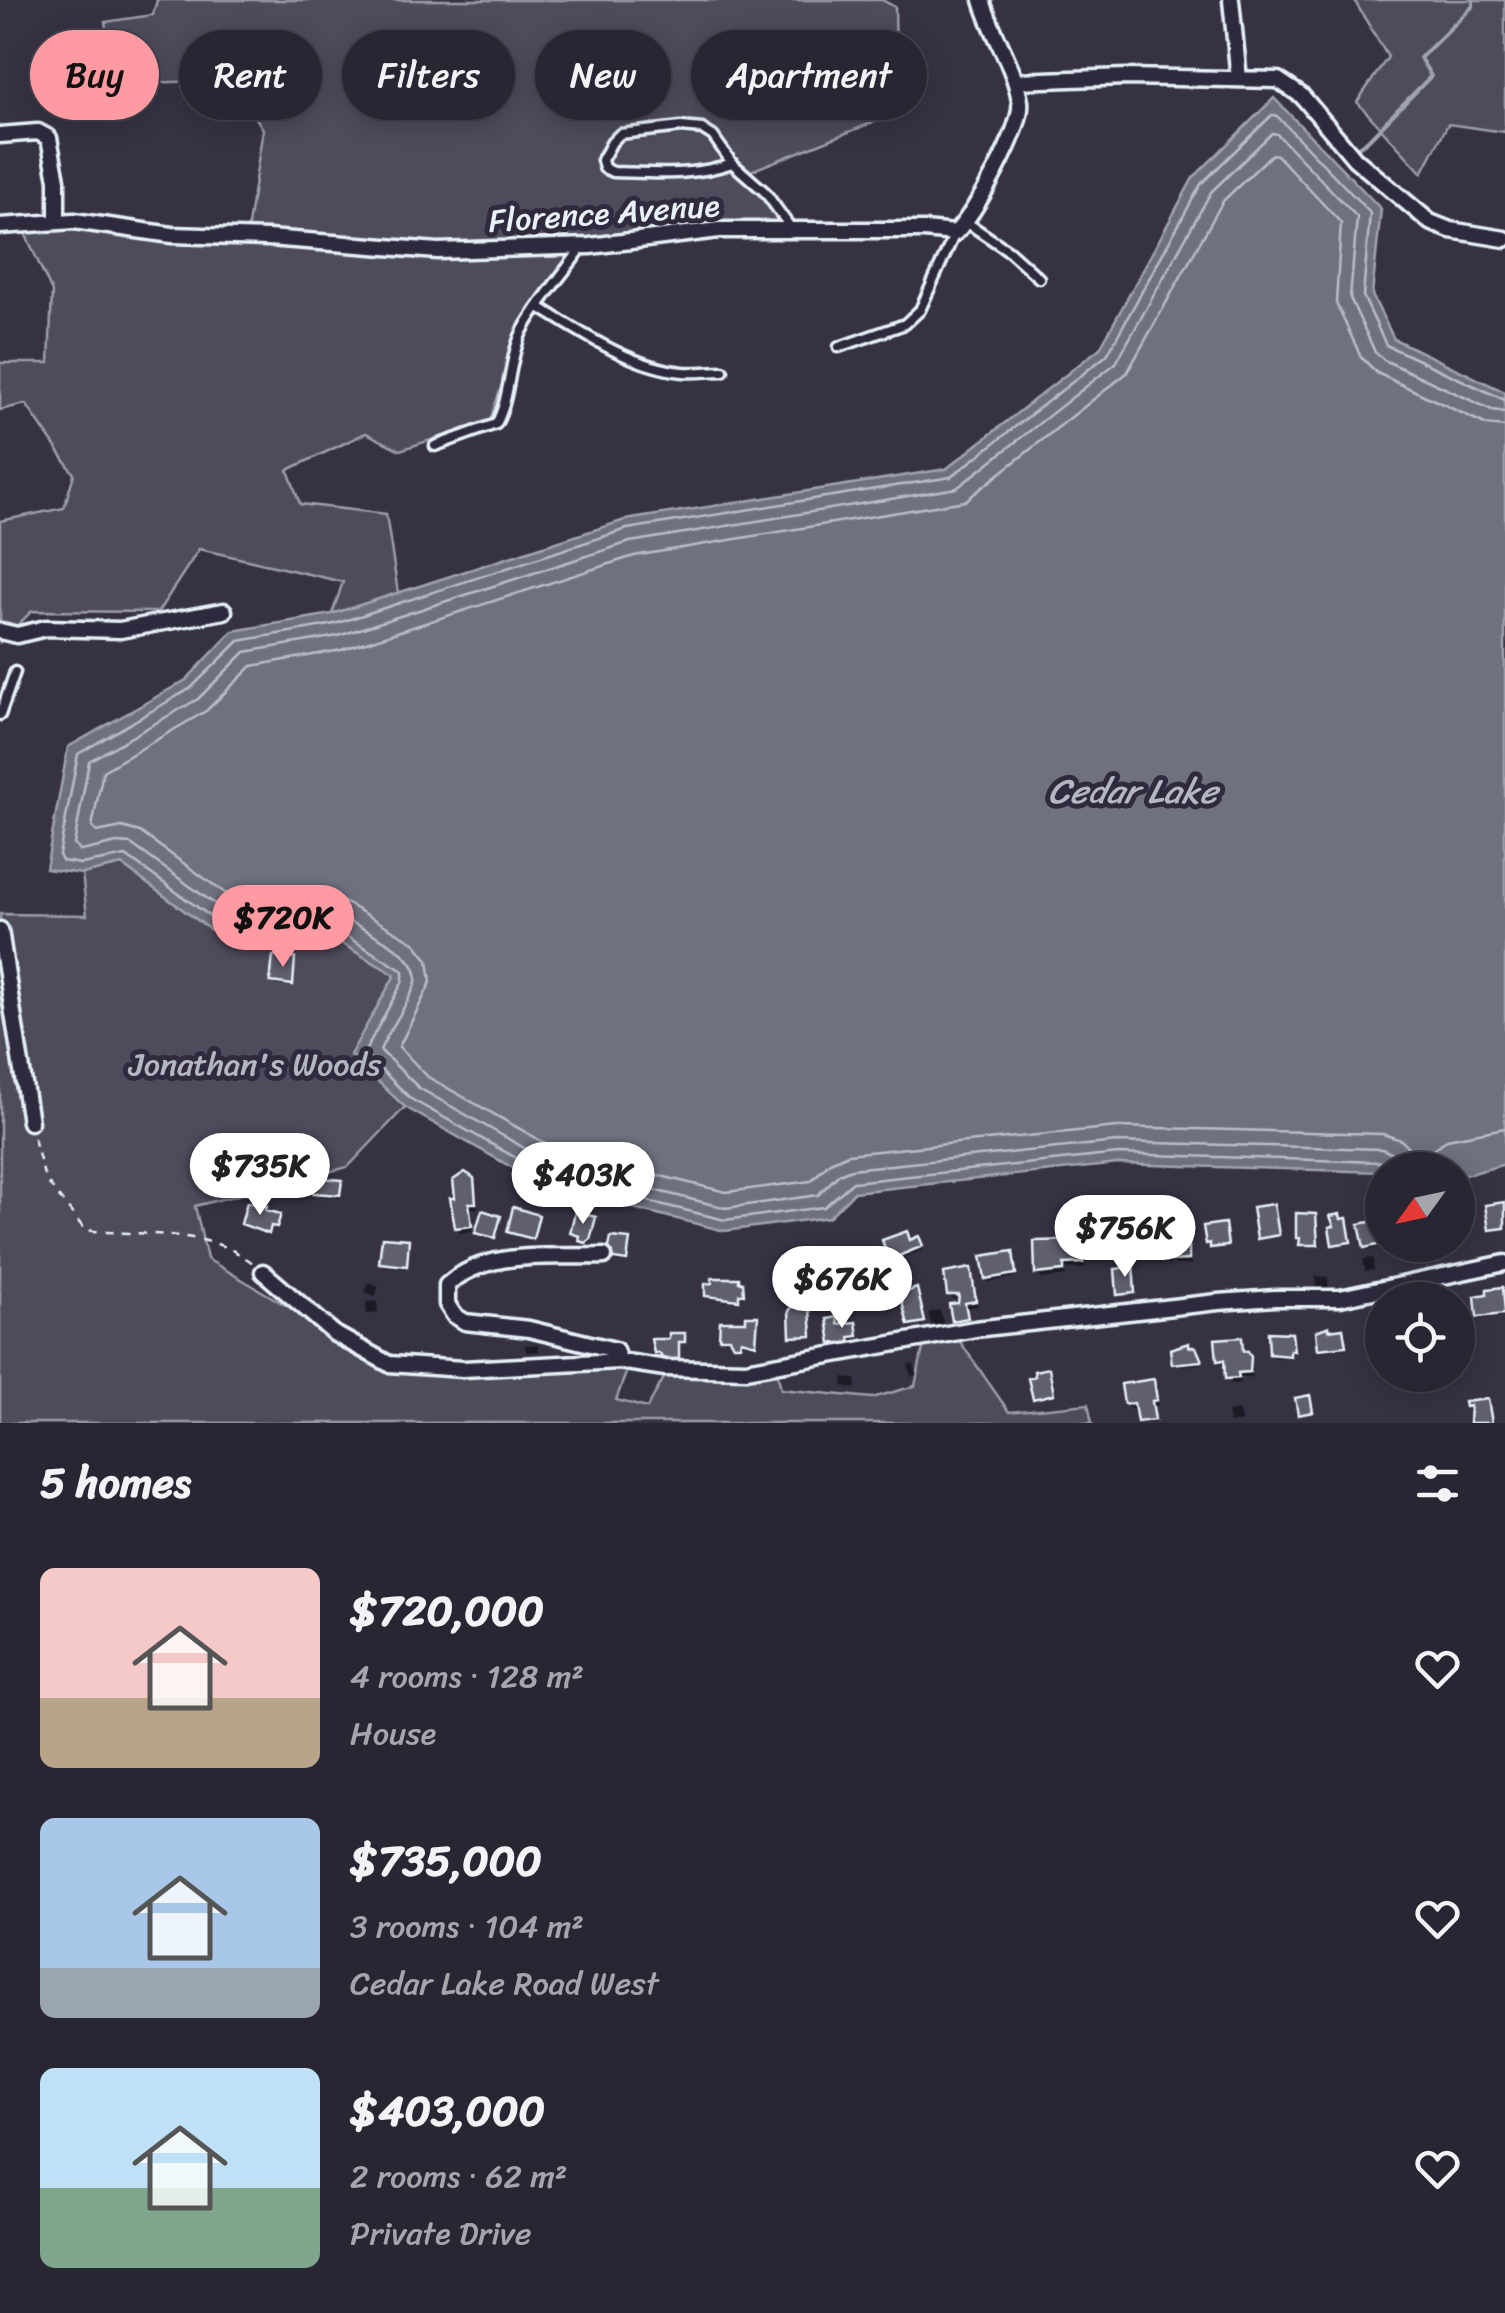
<!DOCTYPE html>
<meta charset="utf-8">
<style>
body{margin:0;font-family:Sriracha,sans-serif;background:#302e3b;color:#f1f3f6;height:100vh;display:flex;flex-direction:column;font-size:38px;white-space:nowrap}
*{box-sizing:border-box;margin:0}
p{font-size:32px;color:#a5a5ac}
.icon{flex:none;width:55px;height:55px;fill:none;stroke:currentColor;stroke-width:2;stroke-linecap:round;stroke-linejoin:round}
.map{position:relative;height:1423px;overflow:hidden}
.panel{display:flex;flex-direction:column;background:#282633;flex:1}
.panel>*{flex:none}
.banner{position:absolute;left:30px;top:30px;width:1000px;height:90px;display:flex;gap:20px}
.needle{width:65px;rotate:237deg}
.fabs{position:absolute;left:1365px;top:1152px;display:grid;gap:20px}
.fabs a{display:grid;place-items:center;width:110px;height:110px;border-radius:50%;background:#282633;box-shadow:0 5px 25px #0003,0 0 0 2px #44434e;font-size:50px}
.price{position:absolute;translate:-50% -85px;padding:0 22px;border-radius:35px;background:#fff;color:#222;font-size:32px;line-height:65px;filter:drop-shadow(0 2px 5px #0008)}
.price::after{content:'';position:absolute;left:50%;top:60px;width:30px;height:22px;margin-left:-15px;background:inherit;clip-path:polygon(0 0,100% 0,50% 100%)}
.price.active{background:#ff9aa2;color:#111}
ul{padding:0;list-style:none}
li{display:flex;align-items:center;gap:30px;height:250px;padding:0 40px}
li span{display:grid;place-items:center;flex:none;width:280px;height:200px;border-radius:15px;color:#555}
li>.icon{margin-inline-start:auto}
span .icon{width:120px;height:120px;fill:#fffc;stroke-width:1}
li b{font-size:42px}
h2{display:flex;justify-content:space-between;align-items:center;height:120px;padding:0 40px;font-size:42px}
.chip{padding:0 35px;border-radius:45px;background:#282633;box-shadow:0 5px 25px #0003,0 0 0 2px #44434e;font-size:35px;line-height:90px}
.chip.active{background:#ff9aa2;color:#111}
.map>svg:first-child{display:block}
.green{fill:#4d4b5c;stroke:#9a9eaa;stroke-width:2.5}
.water{fill:#70717f;stroke:#a0a4af;stroke-width:2.5}
.shadow{fill:#0007}
.lines{fill:none;stroke-linecap:round;stroke-linejoin:round}
.shore{stroke:#b8bec8;stroke-width:2.5}
.stream{stroke:#a0a4af;stroke-width:4}
.building{fill:#605e6e;stroke:#e8f1f8;stroke-width:2.5}
.lane-casing{stroke:#e8f1f8;stroke-width:15}
.street-casing{stroke:#e8f1f8;stroke-width:21}
.path{stroke:#e8f1f8;stroke-width:2.5;stroke-dasharray:8 8;stroke-linecap:butt}
.lane{stroke:#2f2a3d;stroke-width:8}
.street{stroke:#2f2a3d;stroke-width:14}
.labels{text-anchor:middle;stroke-width:10;stroke-linejoin:round;paint-order:stroke}
.street-label{font-size:32px;fill:#e8f1f8;stroke:#2f2a3d}
.park-label{font-size:32px;fill:#b2b7c1;stroke:#2f2a3d}
.water-label{font-size:35px;font-style:italic;fill:#b2b7c2;stroke:#2f2a3d}
</style>
<div class="map">
<svg width="1505" height="1423" viewBox="0 0 1505 1423">
<rect width="100%" height="100%" fill="#363244"/>
<filter id="ink" filterUnits="userSpaceOnUse"><feTurbulence type="fractalNoise" baseFrequency=".01" numOctaves="2"/><feDisplacementMap in="SourceGraphic" scale="20" xChannelSelector="R" yChannelSelector="G"/><feConvolveMatrix kernelMatrix="1 2 1 2 8 2 1 2 1" color-interpolation-filters="sRGB"/></filter>
<g filter="url(#ink)">
<path class="green" d="M157,0H882L895,7L897,113L748,172L793,229L584,247L518,335L490,421L400,450L366,433L288,470L300,504L386,514L398,593L332,614L343,582L199,549L158,612L32,611L0,642V521L64,508L74,474L26,404L0,410V363H49L52,292L20,222L246,239L263,129L232,80L115,84L105,22L153,15Z
M1354,0H1505V132L1448,124L1422,173L1357,102L1388,57Z
M122,865L211,930L325,934L378,965L384,964L395,975L351,1055L405,1107L348,1167L195,1206L207,1259L335,1334L398,1362L629,1365L616,1400L647,1408L669,1369L776,1367L781,1389L872,1398L915,1386L925,1339L954,1333L1009,1412L1088,1404L1092,1423H0V914L87,915L82,874Z"/>
<path class="water" d="M1274,98L1381,209L1372,295L1394,339L1505,392V1164L1470,1174H1458V1170L1382,1172L1118,1164L854,1192L829,1217L725,1231L545,1186L405,1107L350,1055L395,975L325,934L211,930L122,865L82,874L46,869L68,747L186,680L233,631L332,614L625,520L946,469L1100,348L1193,178Z"/>
<path class="shadow" d="M294,960L293,987L275,985L273,982Z
M472,1179L478,1208H471L473,1231L460,1233L457,1227Z
M340,1182L341,1198L317,1195L316,1192Z
M279,1216L278,1229L272,1227L270,1236L244,1223Z
M538,1217L534,1241L511,1235L509,1232Z
M595,1219L591,1243H583L582,1238L574,1236L572,1233Z
M1380,1226L1384,1246L1368,1250L1366,1247Z
M1185,1230L1191,1265H1175L1167,1252H1158L1155,1247Z
M918,1240L923,1250L893,1261L885,1242L910,1243Z
M408,1242L407,1268L384,1266L382,1263Z
M629,1242L628,1263L612,1261L610,1258Z
M1081,1242L1085,1268L1065,1269L1066,1276L1041,1279L1038,1273Z
M1013,1257L1016,1277L989,1282L987,1279Z
M1373,1258L1374,1270L1365,1271L1363,1259Z
M872,1267L876,1290L855,1293L853,1290Z
M969,1271L978,1306L967,1308L969,1323L957,1325L954,1320L961,1299H953L950,1294Z
M1316,1276L1328,1277L1329,1291L1316,1290Z
M368,1282L379,1286L375,1296L365,1292Z
M740,1285L744,1288V1297H739V1302L709,1298L708,1295Z
M1502,1290L1505,1316L1481,1319L1480,1316Z
M377,1301L378,1313L367,1314L366,1302Z
M940,1310L944,1325L933,1328L928,1313Z
M756,1319L757,1346L741,1342V1347H738L734,1341L723,1340L722,1337Z
M838,1327H856L858,1339L850,1340L851,1345H835Z
M1329,1332L1344,1334L1346,1348L1322,1351L1320,1348Z
M1241,1339L1244,1354L1252,1364V1377L1240,1378V1383L1231,1384L1227,1365H1222L1219,1360Z
M1293,1339L1294,1353L1291,1352L1290,1358L1273,1357L1271,1354Z
M525,1345H538L539,1351L526,1352Z
M1195,1349L1201,1364L1176,1366L1174,1363Z
M914,1364L916,1375L911,1376L908,1365Z
M844,1377L857,1380L855,1389L843,1386Z
M1152,1382L1158,1405L1153,1406L1156,1423H1140L1137,1408L1130,1409L1126,1404Z
M1238,1410L1242,1423H1229L1227,1412Z"/>
<g class="lines">
<path class="shore" d="M1505,427L1487,425L1377,373L1361,357L1336,303L1341,223L1277,155L1272,154L1223,201L1127,373L965,501L634,556L341,650L252,666L206,711L103,771L92,827L97,832L122,827L140,832L225,893L339,899L414,942L428,960L431,982L399,1047L428,1077L559,1151L726,1192L811,1181L830,1162L848,1154L1117,1127L1383,1134L1401,1140L1421,1160L1447,1139L1505,1128
M1392,1170L1381,1162L1118,1154L853,1182L824,1207L725,1220L550,1177L411,1099L364,1053L403,981V971L328,925L214,919L126,856L81,864L62,861L59,855L78,754L191,688L239,641L335,624L627,529L951,477L1107,355L1201,184L1272,115L1277,116L1370,213L1363,296L1386,345L1505,400
M1405,1170L1397,1156L1382,1149L1117,1142L851,1169L839,1174L818,1195L726,1208L554,1165L419,1088L380,1050C390,1028 406,1008 415,985C427,954 359,928 337,915L326,912L219,907L131,844L117,843L81,851L74,845L89,761L198,699L245,652L338,636L630,542L957,488L1116,363L1211,192L1272,133L1277,134L1357,217L1350,298L1375,352L1384,360L1492,410L1505,412"/>
<path class="stream" d="M1352,151L1367,141L1431,76L1420,58L1473,6V0"/>
</g>
<path class="building" d="M273,956L295,958L293,985L270,982Z
M465,1172L474,1178L476,1203H469L472,1226L455,1228L450,1198H455L453,1180Z
M314,1177L342,1180L340,1195L313,1193L311,1182Z
M1128,1199L1130,1217L1106,1220L1104,1202Z
M247,1202L267,1206L266,1210L281,1214L277,1227L271,1226L269,1234L241,1224Z
M1505,1202V1228L1489,1230L1485,1205Z
M1274,1204L1279,1235L1257,1239L1252,1207Z
M513,1207L539,1215L533,1239L507,1232Z
M482,1210L501,1216L495,1238L475,1233Z
M575,1212L596,1217L590,1240L586,1243L579,1241L580,1236L570,1233Z
M1296,1213L1316,1214L1318,1245H1299L1300,1238H1296Z
M1340,1214L1341,1219L1347,1218L1351,1242L1332,1245L1329,1227L1334,1226L1330,1216Z
M1380,1220L1382,1244L1364,1248L1359,1224Z
M1225,1223L1228,1246L1210,1248V1243L1206,1244L1203,1226Z
M1184,1227L1189,1237V1260L1170,1261L1169,1253H1165V1247L1153,1248L1152,1228Z
M907,1231L910,1240L919,1236L923,1246L889,1260L882,1240Z
M382,1237L409,1239L407,1266L379,1263Z
M611,1237L630,1239L627,1261L607,1258Z
M1082,1240L1083,1263L1064,1264V1271L1035,1274L1034,1241Z
M1013,1251L1016,1274L985,1279L981,1256Z
M1133,1263L1135,1293L1117,1295L1115,1269L1123,1268L1122,1264Z
M874,1264L878,1287L851,1291L847,1268Z
M971,1268L976,1301L965,1303L968,1318L952,1321L949,1304L958,1303L959,1295H947L944,1273Z
M712,1278H739V1282H743L744,1294H739V1300L705,1296V1284L712,1283Z
M1503,1287L1505,1314L1477,1317L1475,1296L1487,1294V1289Z
M917,1288L925,1322L908,1325L900,1294Z
M794,1305L800,1309H810L812,1336L790,1337L789,1311Z
M746,1316H758L756,1344L741,1340L740,1345H733L729,1338H719L720,1321H746Z
M837,1317L838,1324L856,1322L858,1336L850,1337L851,1343H831L827,1319Z
M1329,1326V1330L1343,1328L1346,1346L1318,1349L1316,1331Z
M1268,1332L1292,1333L1294,1351L1290,1350V1356L1269,1354Z
M669,1333H685V1342H679V1359H663L659,1353H654L651,1339H669Z
M1242,1337L1243,1351H1248L1251,1357L1250,1372L1238,1373L1239,1378L1225,1379L1224,1360L1217,1361L1215,1339Z
M1189,1343V1347H1196L1202,1361L1172,1364L1170,1349Z
M1049,1368L1054,1394L1033,1399L1028,1378L1035,1376L1034,1371Z
M1154,1379L1157,1400L1152,1401L1155,1420L1137,1422L1134,1403L1124,1404L1121,1384Z
M1310,1395L1313,1412L1298,1415L1295,1398Z
M1488,1399L1492,1423H1469L1470,1406L1465,1407L1464,1402Z"/>
<g class="lines">
<g class="lane-casing">
<path id="lane" d="M732,163C694,177 653,173 613,172L604,168L602,160L612,142L620,134L681,127L702,129L713,136L732,163L765,192L793,231
M966,222L1009,251L1039,278
M539,307C582,333 631,367 683,372C696,373 710,371 723,371
M839,347L905,324L920,310L955,233
M435,446L496,424C511,397 508,361 522,332C538,301 564,274 583,246
M0,715L15,672"/>
</g>
<g class="street-casing">
<path id="street" d="M1231,0L1239,79
M1016,81L1126,77L1278,80L1302,96L1355,159L1430,222L1450,230L1505,239
M0,135L38,132L49,138L57,180V222
M0,226L74,221L172,235L268,238L438,251L590,246L719,230H924L955,233C974,216 1024,126 1020,102C1015,66 992,35 982,0
M0,631L17,635L46,628L120,630L224,611
M0,930L30,1122
M604,1256C553,1258 488,1248 447,1285V1304L454,1315L465,1322L529,1329L615,1350L619,1361
M263,1272L335,1334L389,1364L463,1369L619,1361L665,1368L746,1370L975,1329L1218,1302L1275,1298H1340L1505,1263"/>
</g>
<path class="path" d="M34,1138L45,1179L85,1230C140,1237 207,1226 254,1264"/>
<use href="#lane" class="lane"/>
<use href="#street" class="street"/>
</g>
</g>
<g class="labels">
<g class="street-label">
<text transform="translate(604 213) rotate(-4)" y="11">Florence Avenue</text>
</g>
<g class="park-label">
<text x="255" y="1075">Jonathan's Woods</text>
</g>
<g class="water-label">
<text x="1133" y="803">Cedar Lake</text>
</g>
</g>
</svg>
<div class="fabs">
<a><svg class="needle" viewBox="-14 -14 28 28"><path d="M0-13l5 13h-10z" fill="#e53935"/><path d="M0 13l5-13h-10z" fill="#a5a5ac"/></svg></a>
<a><svg class="icon" aria-label="locate" viewBox="0 0 24 24"><circle cx="12" cy="12" r="6"/><path d="M12 2v4M12 18v4M2 12h4M18 12h4"/></svg></a>
</div>
<b class="price active" style="left:283px;top:970px">$720K</b>
<b class="price" style="left:260px;top:1218px">$735K</b>
<b class="price" style="left:583px;top:1227px">$403K</b>
<b class="price" style="left:1125px;top:1280px">$756K</b>
<b class="price" style="left:842px;top:1331px">$676K</b>
<div class="banner">
<a class="chip active">Buy</a>
<a class="chip">Rent</a>
<a class="chip">Filters</a>
<a class="chip">New</a>
<a class="chip">Apartment</a>
</div>
</div>
<section class="panel">
<h2>5 homes<svg class="icon" aria-label="filters" viewBox="0 0 24 24"><path d="M4 7h16M4 17h16"/><circle cx="9" cy="7" r="2"/><circle cx="15" cy="17" r="2"/></svg></h2>
<ul>
<li><span style="background:linear-gradient(#f6c9c9 65%,#b9a48a 0)"><svg class="icon" aria-label="home" viewBox="0 0 24 24"><path d="M3 11l9-7 9 7M6 9v11h12V9"/></svg></span><div><b>$720,000</b><p>4 rooms · 128 m²</p><p>House</p></div><svg class="icon" aria-label="heart" viewBox="0 0 24 24"><path d="M12 20l-8-8c-3-5 5-10 8-4 3-6 11-1 8 4z"/></svg></li>
<li><span style="background:linear-gradient(#a9c7e8 75%,#9aa5b1 0)"><svg class="icon" aria-label="home" viewBox="0 0 24 24"><path d="M3 11l9-7 9 7M6 9v11h12V9"/></svg></span><div><b>$735,000</b><p>3 rooms · 104 m²</p><p>Cedar Lake Road West</p></div><svg class="icon" aria-label="heart" viewBox="0 0 24 24"><path d="M12 20l-8-8c-3-5 5-10 8-4 3-6 11-1 8 4z"/></svg></li>
<li><span style="background:linear-gradient(#bfe0f5 60%,#7fa58c 0)"><svg class="icon" aria-label="home" viewBox="0 0 24 24"><path d="M3 11l9-7 9 7M6 9v11h12V9"/></svg></span><div><b>$403,000</b><p>2 rooms · 62 m²</p><p>Private Drive</p></div><svg class="icon" aria-label="heart" viewBox="0 0 24 24"><path d="M12 20l-8-8c-3-5 5-10 8-4 3-6 11-1 8 4z"/></svg></li>
</ul>
</section>
